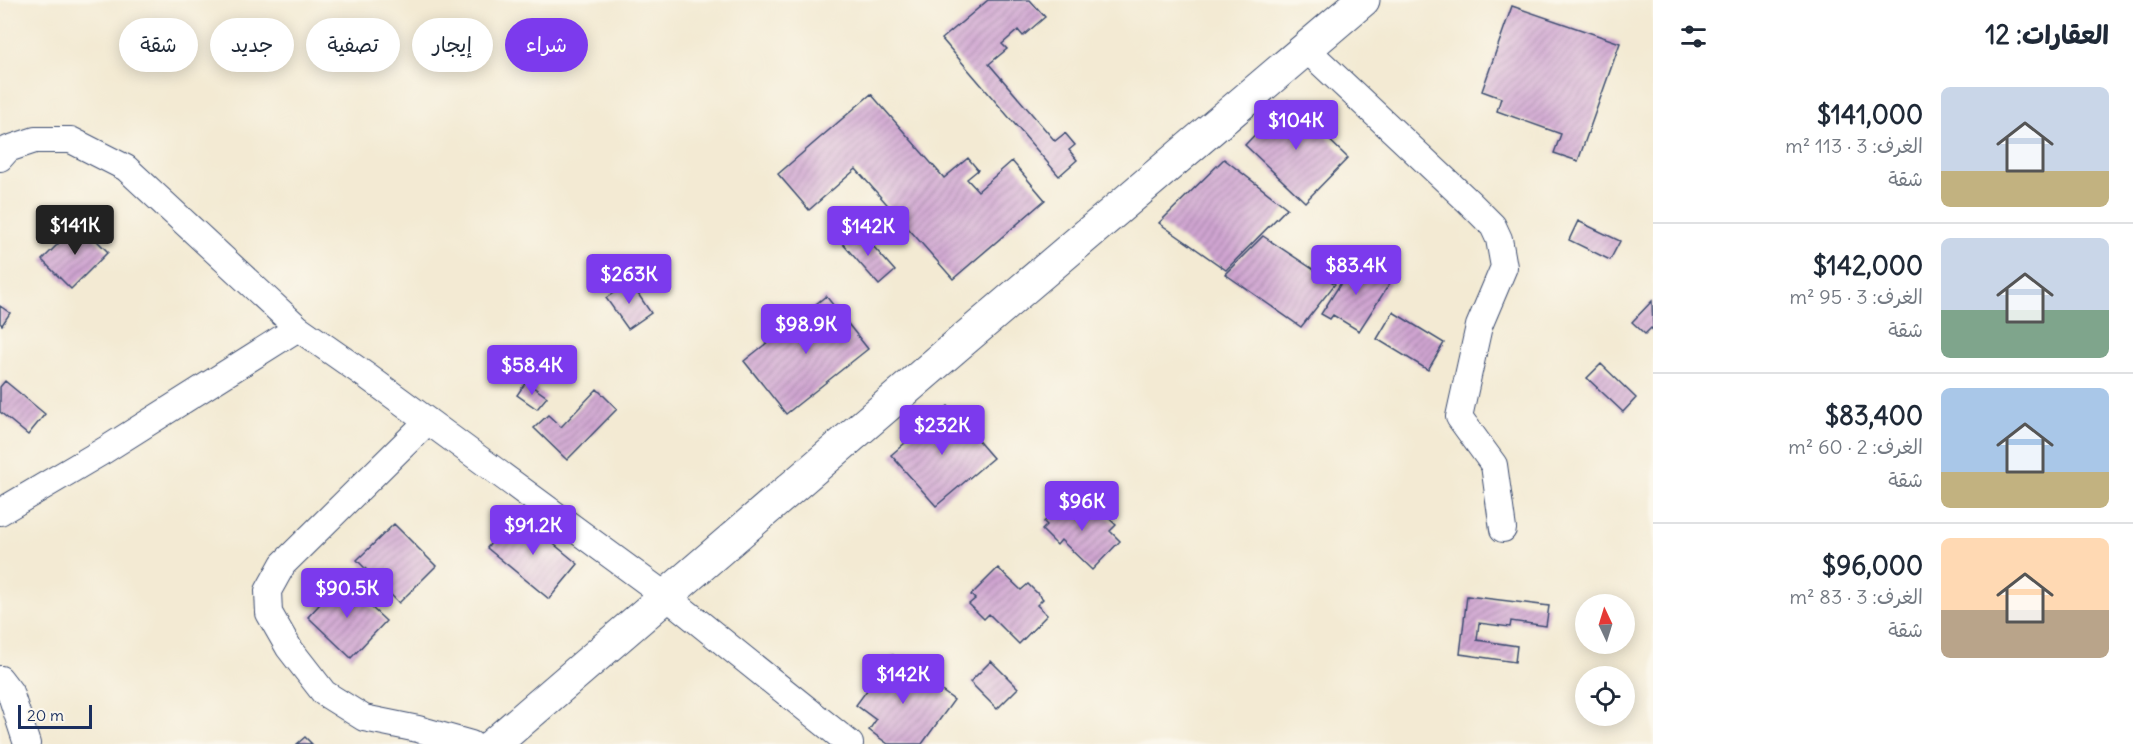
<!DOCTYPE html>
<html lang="ar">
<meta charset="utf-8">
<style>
body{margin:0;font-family:Delius,"Playpen Sans Arabic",sans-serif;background:#f6f6f7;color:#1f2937;direction:rtl;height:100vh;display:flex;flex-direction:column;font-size:22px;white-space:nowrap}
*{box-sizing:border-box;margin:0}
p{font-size:20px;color:#747a83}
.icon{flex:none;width:33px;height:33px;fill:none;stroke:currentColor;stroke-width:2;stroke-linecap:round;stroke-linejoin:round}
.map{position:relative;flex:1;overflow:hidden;direction:ltr}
.side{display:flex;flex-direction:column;background:#fff;width:480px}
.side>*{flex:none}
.guide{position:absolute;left:18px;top:18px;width:570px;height:54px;direction:rtl;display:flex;gap:12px}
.needle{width:39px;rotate:356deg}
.controls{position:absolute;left:1575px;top:594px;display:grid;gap:12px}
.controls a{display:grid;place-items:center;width:60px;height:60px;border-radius:50%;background:#fff;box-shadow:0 3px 15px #0003;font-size:30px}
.scale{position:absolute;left:18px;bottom:15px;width:74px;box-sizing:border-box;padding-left:6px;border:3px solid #1b2f5e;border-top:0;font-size:16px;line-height:21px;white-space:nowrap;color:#1b2f5e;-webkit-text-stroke:4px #fbf7ec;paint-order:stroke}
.price{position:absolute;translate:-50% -51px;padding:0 14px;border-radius:6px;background:#7c3aed;color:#fff;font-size:20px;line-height:39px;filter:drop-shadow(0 2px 3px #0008)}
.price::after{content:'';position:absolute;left:50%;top:36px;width:18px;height:14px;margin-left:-9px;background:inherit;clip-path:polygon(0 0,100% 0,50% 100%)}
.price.selected{background:#222;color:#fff}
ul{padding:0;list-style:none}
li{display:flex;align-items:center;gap:18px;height:150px;padding:0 24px}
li+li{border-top:2px solid #e0e1e3}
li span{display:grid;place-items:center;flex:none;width:168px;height:120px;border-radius:9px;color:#555}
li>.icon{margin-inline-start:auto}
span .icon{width:72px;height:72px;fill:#fffc;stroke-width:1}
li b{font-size:26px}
h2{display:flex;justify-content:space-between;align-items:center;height:72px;padding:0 24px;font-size:26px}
.tag{padding:0 21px;border-radius:27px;background:#fff;box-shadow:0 3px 15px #0003;font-size:21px;line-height:54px}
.tag.selected{background:#7c3aed;color:#fff}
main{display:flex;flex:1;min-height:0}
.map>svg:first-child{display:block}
.building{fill:url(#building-hatch)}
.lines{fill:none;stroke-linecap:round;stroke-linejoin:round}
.street-casing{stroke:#3b4b70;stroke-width:28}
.secondary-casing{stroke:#3b4b70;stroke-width:35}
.street{stroke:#fff;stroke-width:26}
.secondary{stroke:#fff;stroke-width:33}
</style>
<main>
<section class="side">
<h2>العقارات: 12<svg class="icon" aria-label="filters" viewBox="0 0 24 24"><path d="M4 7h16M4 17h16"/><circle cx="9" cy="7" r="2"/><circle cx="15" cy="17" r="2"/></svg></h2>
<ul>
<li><span style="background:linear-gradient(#c9d6e8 70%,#c2b280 0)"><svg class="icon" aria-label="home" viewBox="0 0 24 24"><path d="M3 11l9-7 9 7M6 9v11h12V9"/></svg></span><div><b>$141,000</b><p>الغرف: 3 · 113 m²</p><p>شقة</p></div></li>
<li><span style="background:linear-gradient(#c9d6e8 60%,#7fa58c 0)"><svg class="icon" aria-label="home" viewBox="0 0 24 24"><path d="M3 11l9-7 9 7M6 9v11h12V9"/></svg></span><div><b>$142,000</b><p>الغرف: 3 · 95 m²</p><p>شقة</p></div></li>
<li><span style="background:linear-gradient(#a9c7e8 70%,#c2b280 0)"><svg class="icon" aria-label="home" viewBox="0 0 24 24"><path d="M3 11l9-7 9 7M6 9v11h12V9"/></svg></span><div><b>$83,400</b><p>الغرف: 2 · 60 m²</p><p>شقة</p></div></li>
<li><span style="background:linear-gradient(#ffd9b3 60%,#b9a48a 0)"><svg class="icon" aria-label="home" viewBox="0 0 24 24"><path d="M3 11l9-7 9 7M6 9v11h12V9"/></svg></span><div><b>$96,000</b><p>الغرف: 3 · 83 m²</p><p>شقة</p></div></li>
</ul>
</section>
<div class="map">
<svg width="1653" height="744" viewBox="0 0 1653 744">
<defs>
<pattern id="building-hatch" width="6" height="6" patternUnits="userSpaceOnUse" patternTransform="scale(1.5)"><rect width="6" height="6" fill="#cfa4d0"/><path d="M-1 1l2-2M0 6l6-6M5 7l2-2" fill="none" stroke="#a786ac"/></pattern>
</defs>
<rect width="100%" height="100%" fill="#fbf7ec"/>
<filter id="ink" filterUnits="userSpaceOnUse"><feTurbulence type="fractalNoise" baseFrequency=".0167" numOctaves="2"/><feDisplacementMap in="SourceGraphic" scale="12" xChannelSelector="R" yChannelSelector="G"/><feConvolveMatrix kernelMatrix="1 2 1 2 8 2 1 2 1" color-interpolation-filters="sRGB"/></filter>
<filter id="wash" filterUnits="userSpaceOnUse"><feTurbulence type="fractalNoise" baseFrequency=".008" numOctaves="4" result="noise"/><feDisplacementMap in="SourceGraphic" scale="24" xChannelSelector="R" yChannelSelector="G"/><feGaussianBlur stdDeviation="1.35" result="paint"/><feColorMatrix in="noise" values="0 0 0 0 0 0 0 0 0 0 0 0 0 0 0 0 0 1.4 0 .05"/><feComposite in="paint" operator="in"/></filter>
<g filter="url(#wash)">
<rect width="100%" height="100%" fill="#f3ead3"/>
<g id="blocks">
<path class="building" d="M988,0H1030L1045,17L1023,36L1018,30L1002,44L1007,49L989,64L1055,141L1065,133L1075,145L1069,150L1077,160L1059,176L942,39Z
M1512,6L1620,43L1578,161L1554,153L1561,134L1497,111L1501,98L1482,91Z
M871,94L944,178L968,158L978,170L967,179L978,191L1012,161L1045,200L953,279L856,169L809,210L778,174Z
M1288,100L1348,158L1305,202L1245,145Z
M1224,159L1287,208L1226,270L1159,223Z
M1578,221L1620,241L1610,260L1569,240Z
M79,223L108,252L71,289L42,260Z
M858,229L895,271L879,285L842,243Z
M1263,236L1335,284L1301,327L1225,274Z
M1355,261L1390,283L1359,331L1333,315L1330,319L1321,314Z
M630,282L651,313L628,329L606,298Z
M826,296L868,349L786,414L744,361Z
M1652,301L1653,330L1651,328L1645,334L1632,322Z
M0,306L10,313L2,325L0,323Z
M1393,312L1444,343L1428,370L1377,339Z
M1601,364L1636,398L1623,412L1587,378Z
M5,381L45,414L28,435L0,412V387Z
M526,382L547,397L537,409L517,395Z
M597,389L617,409L567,460L534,428L548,415L561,427Z
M948,406L993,458L936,506L891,455Z
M1070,494L1094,517L1100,510L1116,525L1110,531L1120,541L1092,570L1061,540L1057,545L1042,530L1047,525L1044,522Z
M516,513L578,564L549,599L487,548Z
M394,524L436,566L399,603L357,560Z
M998,568L1021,590L1028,584L1043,599L1037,605L1047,615L1019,644L989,614L984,619L969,604L975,599L971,595Z
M342,580L386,621L351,658L308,617Z
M1467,596L1549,606L1546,626L1511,621L1510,627L1479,623L1477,640L1517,646L1515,662L1460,654Z
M893,655L954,700L922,744H888L869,730L876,720L856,705Z
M991,661L1018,688L997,709L970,682Z
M305,737L312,744H297Z"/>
</g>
</g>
<g filter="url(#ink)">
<use href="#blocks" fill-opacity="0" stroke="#3b4b70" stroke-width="1.5"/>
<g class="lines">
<g class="street-casing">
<path id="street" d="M1305,48L1469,202L1493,226L1499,239L1504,267L1479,326L1459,417L1494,465L1503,529
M0,158L8,149L35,140H71L126,168L298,328L368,377L666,596L850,744
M428,421L283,564L268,591L269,613L289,648L324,693L364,718L418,729L471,744
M0,512L105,450L298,328
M0,679L10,692L27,744"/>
</g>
<g class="secondary-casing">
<path id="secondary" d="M494,744L955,347L1363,0"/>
</g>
<use href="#street" class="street"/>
<use href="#secondary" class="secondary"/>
</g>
</g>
</svg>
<div class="controls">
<a><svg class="needle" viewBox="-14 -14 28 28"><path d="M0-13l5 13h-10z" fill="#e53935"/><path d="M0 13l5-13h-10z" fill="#747a83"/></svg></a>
<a><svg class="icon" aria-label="locate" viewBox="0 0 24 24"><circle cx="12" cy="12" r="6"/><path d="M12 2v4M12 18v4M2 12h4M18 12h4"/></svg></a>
</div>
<div class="scale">20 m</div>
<b class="price" style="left:1296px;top:151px">$104K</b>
<b class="price selected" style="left:75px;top:256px">$141K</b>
<b class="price" style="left:868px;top:257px">$142K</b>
<b class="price" style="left:1356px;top:296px">$83.4K</b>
<b class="price" style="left:629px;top:305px">$263K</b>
<b class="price" style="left:806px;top:355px">$98.9K</b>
<b class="price" style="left:532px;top:396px">$58.4K</b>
<b class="price" style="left:942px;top:456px">$232K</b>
<b class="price" style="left:1082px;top:532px">$96K</b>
<b class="price" style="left:533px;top:556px">$91.2K</b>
<b class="price" style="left:347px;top:619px">$90.5K</b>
<b class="price" style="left:903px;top:705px">$142K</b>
<div class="guide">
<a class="tag selected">شراء</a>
<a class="tag">إيجار</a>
<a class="tag">تصفية</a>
<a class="tag">جديد</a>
<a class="tag">شقة</a>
</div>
</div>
</main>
